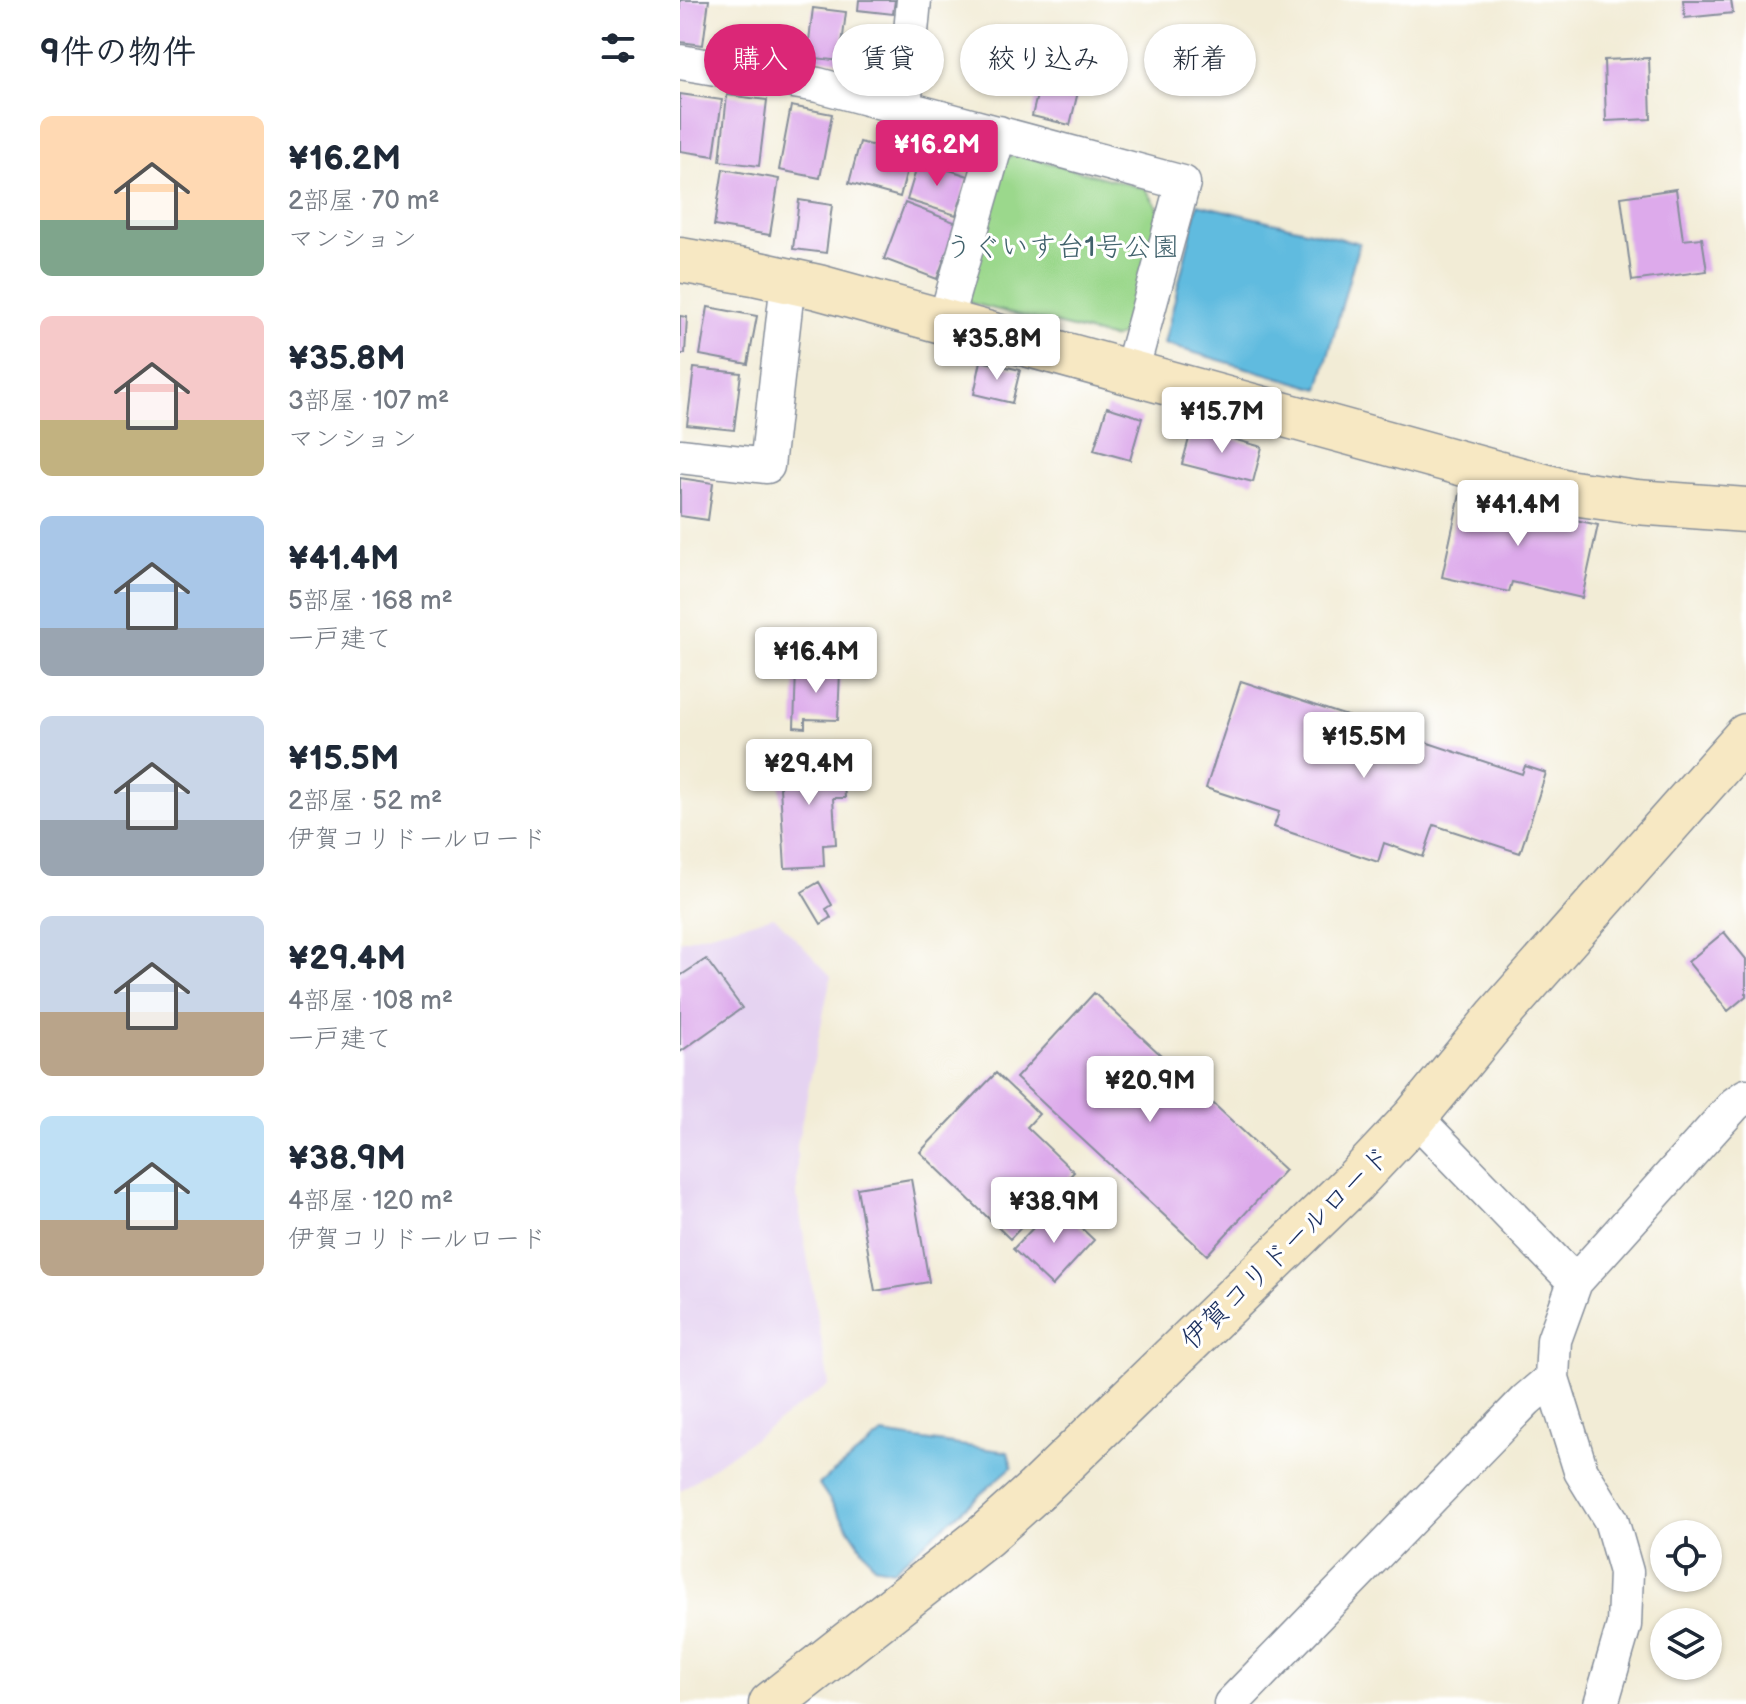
<!DOCTYPE html>
<html lang="ja">
<meta charset="utf-8">
<style>
body{margin:0;font-family:"Balsamiq Sans","Klee One",sans-serif;background:#f2f2f3;color:#1f2937;height:100vh;display:flex;flex-direction:column;font-size:30px;white-space:nowrap}
*{box-sizing:border-box;margin:0}
p{font-size:26px;color:#747a83}
.icon{flex:none;width:44px;height:44px;fill:none;stroke:currentColor;stroke-width:2;stroke-linecap:round;stroke-linejoin:round}
.map{position:relative;flex:1;overflow:hidden}
.drawer{display:flex;flex-direction:column;background:#fff;width:680px}
.drawer>*{flex:none}
.banner{position:absolute;left:24px;top:24px;width:760px;height:72px;display:flex;gap:16px}
.tools{position:absolute;left:970px;top:1520px;display:grid;gap:16px}
.tools a{display:grid;place-items:center;width:72px;height:72px;border-radius:50%;background:#fff;box-shadow:0 2px 6px #0004;font-size:40px}
.price{position:absolute;translate:-50% -68px;padding:0 18px;border-radius:8px;background:#fff;color:#222;font-size:26px;line-height:52px;filter:drop-shadow(0 2px 4px #0008)}
.price::after{content:'';position:absolute;left:50%;top:48px;width:24px;height:18px;margin-left:-12px;background:inherit;clip-path:polygon(0 0,100% 0,50% 100%)}
.price.selected{background:#db2777;color:#fff}
ul{padding:0;list-style:none}
li{display:flex;align-items:center;gap:24px;height:200px;padding:0 40px}
li span{display:grid;place-items:center;flex:none;width:224px;height:160px;border-radius:12px;color:#555}
li>.icon{margin-inline-start:auto}
span .icon{width:96px;height:96px;fill:#fffc;stroke-width:1}
li b{font-size:34px}
h2{display:flex;justify-content:space-between;align-items:center;height:96px;padding:0 40px;font-size:34px}
.tag{padding:0 28px;border-radius:36px;background:#fff;box-shadow:0 2px 6px #0004;font-size:28px;line-height:72px}
.tag.selected{background:#db2777;color:#fff}
main{display:flex;flex:1;min-height:0}
.map>svg:first-child{display:block}
.built{fill:#e5d3f1}
.green{fill:#9bd88c;stroke:#5b8475;stroke-width:2}
.water{fill:#61bbdf;stroke:#3e759e;stroke-width:2}
.building{fill:#ddaaeb}
.lines{fill:none;stroke-linecap:round;stroke-linejoin:round}
.street-casing{stroke:#868e9a;stroke-width:37}
.secondary-casing{stroke:#868e9a;stroke-width:47}
.street{stroke:#fff;stroke-width:34}
.secondary{stroke:#f7e8c3;stroke-width:44}
.labels{text-anchor:middle;stroke-width:6;stroke-linejoin:round;paint-order:stroke}
.park-label{font-size:28px;fill:#41626c;stroke:#fff}
.street-label{font-size:28px;fill:#1b2f5e;stroke:#fff}
</style>
<main>
<section class="drawer">
<h2>9件の物件<svg class="icon" aria-label="filters" viewBox="0 0 24 24"><path d="M4 7h16M4 17h16"/><circle cx="9" cy="7" r="2"/><circle cx="15" cy="17" r="2"/></svg></h2>
<ul>
<li><span style="background:linear-gradient(#ffd9b3 65%,#7fa58c 0)"><svg class="icon" aria-label="home" viewBox="0 0 24 24"><path d="M3 11l9-7 9 7M6 9v11h12V9"/></svg></span><div><b>¥16.2M</b><p>2部屋 · 70 m²</p><p>マンション</p></div></li>
<li><span style="background:linear-gradient(#f6c9c9 65%,#c2b280 0)"><svg class="icon" aria-label="home" viewBox="0 0 24 24"><path d="M3 11l9-7 9 7M6 9v11h12V9"/></svg></span><div><b>¥35.8M</b><p>3部屋 · 107 m²</p><p>マンション</p></div></li>
<li><span style="background:linear-gradient(#a9c7e8 70%,#9aa5b1 0)"><svg class="icon" aria-label="home" viewBox="0 0 24 24"><path d="M3 11l9-7 9 7M6 9v11h12V9"/></svg></span><div><b>¥41.4M</b><p>5部屋 · 168 m²</p><p>一戸建て</p></div></li>
<li><span style="background:linear-gradient(#c9d6e8 65%,#9aa5b1 0)"><svg class="icon" aria-label="home" viewBox="0 0 24 24"><path d="M3 11l9-7 9 7M6 9v11h12V9"/></svg></span><div><b>¥15.5M</b><p>2部屋 · 52 m²</p><p>伊賀コリドールロード</p></div></li>
<li><span style="background:linear-gradient(#c9d6e8 60%,#b9a48a 0)"><svg class="icon" aria-label="home" viewBox="0 0 24 24"><path d="M3 11l9-7 9 7M6 9v11h12V9"/></svg></span><div><b>¥29.4M</b><p>4部屋 · 108 m²</p><p>一戸建て</p></div></li>
<li><span style="background:linear-gradient(#bfe0f5 65%,#b9a48a 0)"><svg class="icon" aria-label="home" viewBox="0 0 24 24"><path d="M3 11l9-7 9 7M6 9v11h12V9"/></svg></span><div><b>¥38.9M</b><p>4部屋 · 120 m²</p><p>伊賀コリドールロード</p></div></li>
</ul>
</section>
<div class="map">
<svg width="1066" height="1704" viewBox="0 0 1066 1704">
<rect width="100%" height="100%" fill="#fff"/>
<filter id="ink" filterUnits="userSpaceOnUse"><feTurbulence type="fractalNoise" baseFrequency=".0125" numOctaves="2"/><feDisplacementMap in="SourceGraphic" scale="16" xChannelSelector="R" yChannelSelector="G"/><feConvolveMatrix kernelMatrix="1 2 1 2 8 2 1 2 1" color-interpolation-filters="sRGB"/></filter>
<filter id="wash" filterUnits="userSpaceOnUse"><feTurbulence type="fractalNoise" baseFrequency=".006" numOctaves="4" result="noise"/><feDisplacementMap in="SourceGraphic" scale="32" xChannelSelector="R" yChannelSelector="G"/><feGaussianBlur stdDeviation="1.8" result="paint"/><feColorMatrix in="noise" values="0 0 0 0 0 0 0 0 0 0 0 0 0 0 0 0 0 1.4 0 .05"/><feComposite in="paint" operator="in"/></filter>
<g filter="url(#wash)">
<rect width="100%" height="100%" fill="#f2ecd6"/>
<path class="built" d="M94,916L151,976L117,1145V1196L149,1385L0,1491V941Z"/>
<path class="green" d="M337,154L466,189L479,210L448,332L433,338L290,303L285,293L321,160Z"/>
<path class="water" d="M518,204L679,243L639,389L484,344Z
M202,1434L328,1452L332,1467L213,1570L194,1566L139,1484Z"/>
<g id="blocks">
<path class="building" d="M0,0H29L23,45L0,42Z
M179,0H215L213,14L178,10Z
M1003,0H1051L1053,13L1005,18Z
M133,8L166,12L160,61L127,57Z
M969,58L971,119L926,121L924,60Z
M365,62L403,71L390,125L352,116Z
M0,94L42,100L34,156L0,151Z
M47,95L87,100L79,166L40,161Z
M111,106L152,114L140,178L99,170Z
M180,142L231,156L220,197L169,183Z
M239,160L288,176L276,215L227,200Z
M43,169L99,179L90,235L34,226Z
M996,189L1003,240L1022,238L1027,271L952,281L941,197Z
M119,200L152,205L146,253L113,249Z
M225,203L277,223L257,279L204,259Z
M28,307L77,316L68,364L20,355Z
M0,316L7,317L5,354H0Z
M301,361L340,370L332,403L294,394Z
M14,368L61,373L54,430L7,425Z
M427,407L462,418L450,460L414,450Z
M512,428L582,447L573,482L502,464Z
M0,478L33,483L28,520L0,516Z
M780,494L918,525L902,598L832,582L829,592L762,577Z
M127,665L149,666V670L160,671L158,720L125,719V728L114,727L116,670L127,671Z
M561,681L842,774L845,766L866,773L840,853L754,825L743,857L704,843L698,862L594,827L599,812L526,788Z
M127,753L128,759L162,757L165,798H153L156,844L143,845L144,866L105,868L98,755Z
M139,882L152,905L146,909L151,918L141,924L122,892Z
M1044,932L1066,959V996L1048,1011L1008,962Z
M26,959L62,1008L0,1052V976Z
M414,993L605,1170L527,1255L336,1078Z
M316,1073L359,1114L347,1127L394,1172L330,1239L240,1152Z
M231,1179L249,1282L195,1291L177,1188Z
M376,1204L414,1240L372,1286L333,1249Z"/>
</g>
</g>
<g filter="url(#ink)">
<use href="#blocks" fill-opacity="0" stroke="#868e9a" stroke-width="2"/>
<g class="lines">
<g class="street-casing">
<path id="street" d="M0,62L138,85L503,183L451,372
M224,107L234,0
M265,321L319,133
M0,456L87,466L108,281
M735,1117L895,1282
M551,1704L846,1400L872,1378
M921,1704L944,1625L946,1572L931,1520L901,1471L872,1378L874,1340L895,1282L1055,1104L1066,1096"/>
</g>
<g class="secondary-casing">
<path id="secondary" d="M0,260L74,273L138,287L886,492L956,502L1066,510
M91,1704L305,1536L357,1489L674,1182L735,1117L818,1016L1066,736"/>
</g>
<use href="#street" class="street"/>
<use href="#secondary" class="secondary"/>
</g>
</g>
<g class="labels">
<g class="park-label">
<text x="382" y="256">うぐいす台1号公園</text>
</g>
<g class="street-label">
<text transform="translate(605 1247) rotate(-44)" y="10">伊賀コリドールロード</text>
</g>
</g>
</svg>
<div class="tools">
<a><svg class="icon" aria-label="locate" viewBox="0 0 24 24"><circle cx="12" cy="12" r="6"/><path d="M12 2v4M12 18v4M2 12h4M18 12h4"/></svg></a>
<a><svg class="icon" aria-label="layers" viewBox="0 0 24 24"><path d="M12 4l9 5-9 5-9-5zM3 14l9 5 9-5"/></svg></a>
</div>
<b class="price selected" style="left:257px;top:188px">¥16.2M</b>
<b class="price" style="left:317px;top:382px">¥35.8M</b>
<b class="price" style="left:542px;top:455px">¥15.7M</b>
<b class="price" style="left:838px;top:548px">¥41.4M</b>
<b class="price" style="left:136px;top:695px">¥16.4M</b>
<b class="price" style="left:684px;top:780px">¥15.5M</b>
<b class="price" style="left:129px;top:807px">¥29.4M</b>
<b class="price" style="left:470px;top:1124px">¥20.9M</b>
<b class="price" style="left:374px;top:1245px">¥38.9M</b>
<div class="banner">
<a class="tag selected">購入</a>
<a class="tag">賃貸</a>
<a class="tag">絞り込み</a>
<a class="tag">新着</a>
</div>
</div>
</main>
